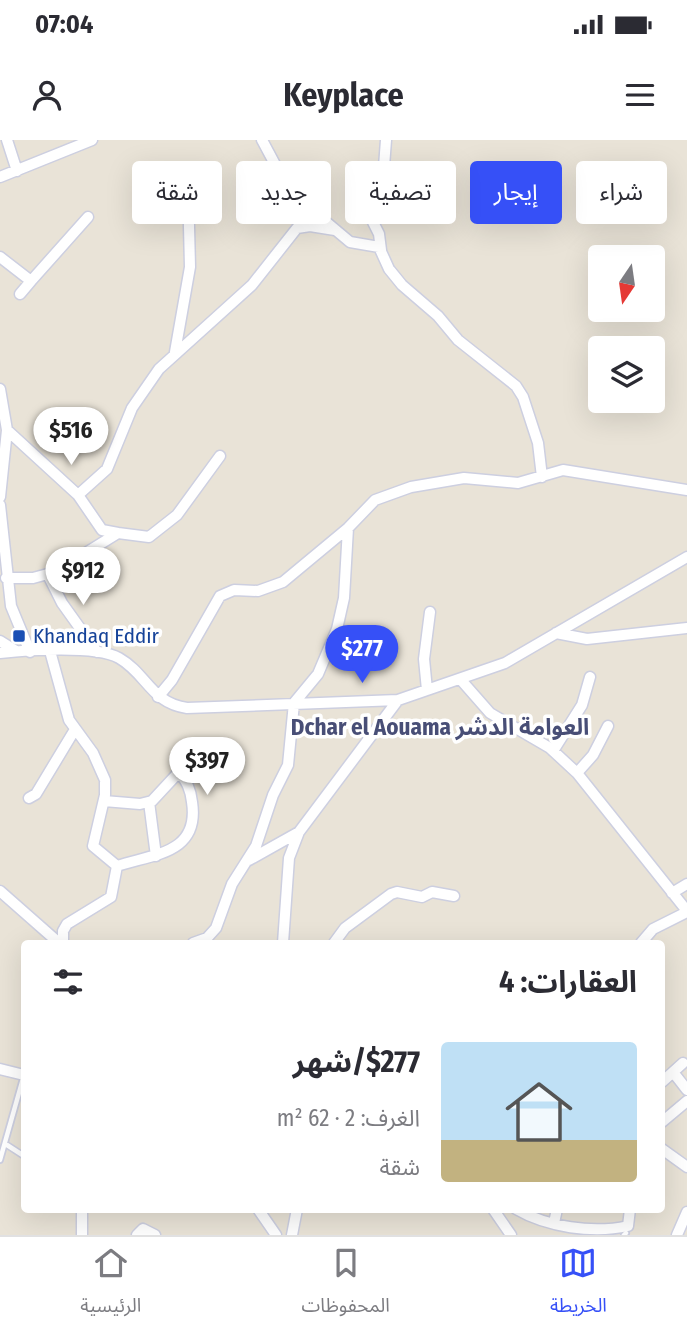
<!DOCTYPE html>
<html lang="ar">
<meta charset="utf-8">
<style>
body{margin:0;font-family:"Fira Sans Condensed","Noto Sans Arabic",sans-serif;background:#f7f7f7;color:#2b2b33;direction:rtl;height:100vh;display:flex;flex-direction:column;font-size:26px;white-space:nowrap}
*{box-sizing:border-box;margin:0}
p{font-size:23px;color:#7c7c81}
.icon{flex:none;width:38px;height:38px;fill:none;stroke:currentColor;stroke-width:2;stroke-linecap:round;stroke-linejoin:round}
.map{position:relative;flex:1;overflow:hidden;direction:ltr}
.drawer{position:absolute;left:21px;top:800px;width:644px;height:273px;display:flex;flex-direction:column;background:#fff;border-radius:7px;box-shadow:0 7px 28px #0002;direction:rtl}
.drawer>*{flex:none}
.hud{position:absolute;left:21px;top:21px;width:646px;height:63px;direction:rtl;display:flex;gap:14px}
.needle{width:46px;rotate:193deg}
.tools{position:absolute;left:588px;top:105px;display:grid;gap:14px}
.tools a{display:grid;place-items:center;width:77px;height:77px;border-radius:7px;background:#fff;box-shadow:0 7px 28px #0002;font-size:35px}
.price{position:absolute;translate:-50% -60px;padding:0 16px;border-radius:24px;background:#fff;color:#222;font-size:23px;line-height:46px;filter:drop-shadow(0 2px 4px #0008)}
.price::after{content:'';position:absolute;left:50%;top:42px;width:21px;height:16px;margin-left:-10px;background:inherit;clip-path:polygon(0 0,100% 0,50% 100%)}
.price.current{background:#3650f7;color:#fff}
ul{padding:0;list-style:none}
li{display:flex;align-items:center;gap:21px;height:175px;padding:0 28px}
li+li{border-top:2px solid #e1e1e2}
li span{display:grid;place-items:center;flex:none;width:196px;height:140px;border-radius:7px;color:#555}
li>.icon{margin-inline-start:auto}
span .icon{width:84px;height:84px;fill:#fffc;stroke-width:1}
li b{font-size:30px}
h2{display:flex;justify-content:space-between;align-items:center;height:84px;padding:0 28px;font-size:30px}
.chip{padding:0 24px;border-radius:7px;background:#fff;box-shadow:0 7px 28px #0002;font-size:24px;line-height:63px}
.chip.current{background:#3650f7;color:#fff}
.status{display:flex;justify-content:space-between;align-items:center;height:49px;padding:0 35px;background:#fff;direction:ltr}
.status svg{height:19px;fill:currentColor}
header{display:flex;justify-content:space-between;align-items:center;height:91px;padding:0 28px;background:#fff;font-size:32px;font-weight:700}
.tab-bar{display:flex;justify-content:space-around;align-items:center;height:98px;border-top:2px solid #e1e1e2;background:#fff;font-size:19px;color:#7c7c81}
.tab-bar a{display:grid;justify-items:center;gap:4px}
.tab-bar .current{color:#3650f7}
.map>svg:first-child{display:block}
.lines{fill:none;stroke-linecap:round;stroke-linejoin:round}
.service-casing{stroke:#cdcfe0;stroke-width:8}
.minor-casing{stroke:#cdcfe0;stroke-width:13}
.service{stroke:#fff;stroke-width:4.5}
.minor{stroke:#fff;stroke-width:10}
.transit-dot{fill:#1a4fb4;stroke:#fff;stroke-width:2.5}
.labels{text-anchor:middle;stroke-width:7;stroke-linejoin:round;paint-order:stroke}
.transit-label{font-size:21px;fill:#164399;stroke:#fff;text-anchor:start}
.neighbourhood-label{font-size:23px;font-weight:bold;fill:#484e76;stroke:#fff}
</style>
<div class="status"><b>07:04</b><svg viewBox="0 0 49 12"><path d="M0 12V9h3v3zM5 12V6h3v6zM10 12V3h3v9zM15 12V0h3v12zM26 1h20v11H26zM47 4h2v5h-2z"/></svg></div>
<header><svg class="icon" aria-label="menu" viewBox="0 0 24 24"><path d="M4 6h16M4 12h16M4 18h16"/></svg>Keyplace<svg class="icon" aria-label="person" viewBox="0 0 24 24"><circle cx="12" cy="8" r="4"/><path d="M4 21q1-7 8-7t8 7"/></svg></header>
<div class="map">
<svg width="687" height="1095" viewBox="0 0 687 1095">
<rect width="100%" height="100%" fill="#e9e3d7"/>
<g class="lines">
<g class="service-casing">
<path id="service" d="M7,1005L24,1016
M0,1020L24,935
M624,1095L626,1093"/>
</g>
<g class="minor-casing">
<path id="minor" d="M7,0L17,31
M262,0L285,43L319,76L350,102L379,107L389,129L402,145L438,176L458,200L516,246L523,257L538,303L542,337
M0,37L92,0
M381,110L379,94L366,68L383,40L386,0
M0,117L31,141L88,77
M20,154L31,141
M175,212L190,127L188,46
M0,249L7,290L0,357
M7,290L78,355L102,390L118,393
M78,355L107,329L132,268L159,229L252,145L297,88L310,86L335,90
M0,365L11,466L30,512
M48,435L62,463L97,512
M6,438H33L55,432L118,393L149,397L177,375L220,316
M556,493L587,499L687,488
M0,501L16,511
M50,511L69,580L93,613L105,640V655L93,706L117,726
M0,513C27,510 96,505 119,518C147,534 151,563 187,568L398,560L505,523L687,417
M461,540L490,573L550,608L577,633L687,771
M427,550L424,519L430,472
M158,557L172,540L220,456L234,450L258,451L283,442L348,388L375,360L411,347L464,338L518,343L563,330L687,350
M553,611L582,565L590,537
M577,633L593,615L608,586
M29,658L36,654L74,591
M104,661L140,664L152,661L178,633C187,639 191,652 192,662C200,714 153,714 117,726
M149,662L156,716
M249,720L299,692
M0,751L59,803
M672,753L687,744
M63,803V791L67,784L111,757L117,726
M193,803L207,798L216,788L232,744L256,706L273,655L288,625L294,563L318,534L337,489L344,458L348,388
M283,803L289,718L299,692L398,560
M334,803L345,788L391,754L397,752L422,757L432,752L454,756
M641,803L653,789L687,772
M0,929L24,935
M673,932L687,950
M662,942L683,923
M662,982L687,961
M662,1009L687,1027
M82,1069V1095
M258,1069L276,1095
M493,1069L511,1095
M516,1069C547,1087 593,1094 628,1086L630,1069
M554,1083L557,1069
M137,1095L143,1089L155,1095
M292,1095L297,1069
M677,1095L687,1072"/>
</g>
<use href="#service" class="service"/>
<use href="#minor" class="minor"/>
</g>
<rect class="transit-dot" x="12" y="489" width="14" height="14" rx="3.5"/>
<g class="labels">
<g class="transit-label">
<text x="33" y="503">Khandaq Eddir</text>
</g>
<g class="neighbourhood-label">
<text x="440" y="595">Dchar el Aouama العوامة الدشر</text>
</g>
</g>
</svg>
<div class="tools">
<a><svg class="needle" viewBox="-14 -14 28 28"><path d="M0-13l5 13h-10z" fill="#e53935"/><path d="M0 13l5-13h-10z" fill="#7c7c81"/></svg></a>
<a><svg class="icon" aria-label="layers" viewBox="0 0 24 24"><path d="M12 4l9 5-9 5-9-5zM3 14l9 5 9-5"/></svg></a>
</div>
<b class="price" style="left:71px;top:327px">$516</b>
<b class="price" style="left:83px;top:467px">$912</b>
<b class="price current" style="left:362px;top:545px">$277</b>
<b class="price" style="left:207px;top:657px">$397</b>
<div class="hud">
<a class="chip">شراء</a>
<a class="chip current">إيجار</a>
<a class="chip">تصفية</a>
<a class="chip">جديد</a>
<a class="chip">شقة</a>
</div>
<section class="drawer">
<h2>العقارات: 4<svg class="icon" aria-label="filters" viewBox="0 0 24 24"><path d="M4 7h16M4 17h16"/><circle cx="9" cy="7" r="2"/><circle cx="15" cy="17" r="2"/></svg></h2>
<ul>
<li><span style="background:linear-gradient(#bfe0f5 70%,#c2b280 0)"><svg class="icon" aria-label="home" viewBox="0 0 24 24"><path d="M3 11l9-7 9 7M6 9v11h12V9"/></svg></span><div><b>$277/شهر</b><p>الغرف: 2 · 62 m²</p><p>شقة</p></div></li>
</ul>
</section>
</div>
<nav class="tab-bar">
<a class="current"><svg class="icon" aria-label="map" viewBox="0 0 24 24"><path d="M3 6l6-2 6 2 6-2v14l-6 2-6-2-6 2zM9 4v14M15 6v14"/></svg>الخريطة</a>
<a><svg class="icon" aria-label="saved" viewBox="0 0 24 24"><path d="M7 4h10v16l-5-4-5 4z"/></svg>المحفوظات</a>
<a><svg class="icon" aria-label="home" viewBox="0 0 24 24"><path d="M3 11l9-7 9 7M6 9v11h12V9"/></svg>الرئيسية</a>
</nav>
